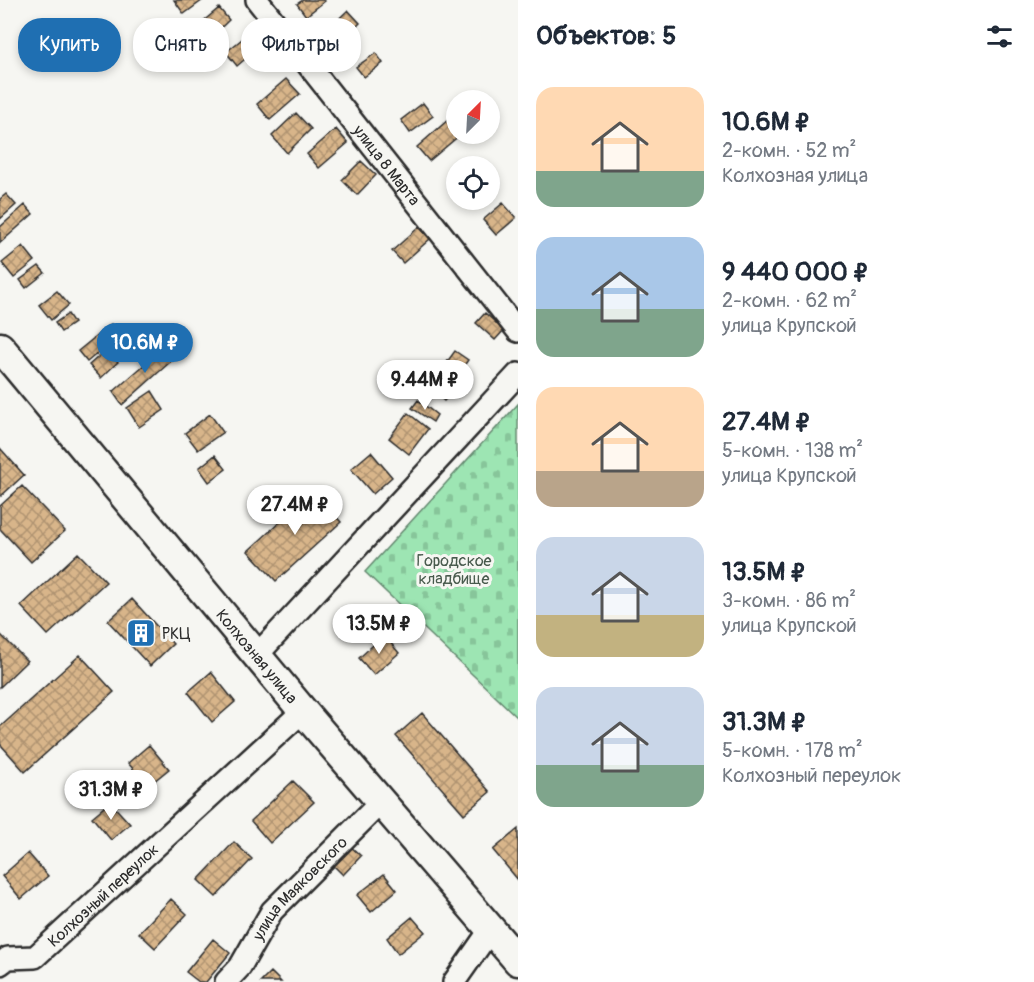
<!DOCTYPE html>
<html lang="ru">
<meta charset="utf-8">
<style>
body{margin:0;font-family:Pangolin,sans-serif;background:#f2f2f3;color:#1f2937;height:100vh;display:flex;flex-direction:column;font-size:22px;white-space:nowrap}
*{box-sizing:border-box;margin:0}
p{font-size:20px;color:#747a83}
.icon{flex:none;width:33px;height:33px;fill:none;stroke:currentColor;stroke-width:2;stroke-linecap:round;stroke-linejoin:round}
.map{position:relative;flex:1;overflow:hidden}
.drawer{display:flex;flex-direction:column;background:#fff;width:516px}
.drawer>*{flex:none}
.guide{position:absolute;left:18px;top:18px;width:410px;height:54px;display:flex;gap:12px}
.needle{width:39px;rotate:24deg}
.controls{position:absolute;left:446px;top:90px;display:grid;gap:12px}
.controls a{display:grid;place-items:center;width:54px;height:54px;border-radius:50%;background:#fff;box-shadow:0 3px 9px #0003;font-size:30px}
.price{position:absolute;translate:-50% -51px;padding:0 14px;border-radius:21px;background:#fff;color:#222;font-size:20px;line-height:39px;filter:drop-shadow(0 2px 3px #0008)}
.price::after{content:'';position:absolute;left:50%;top:36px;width:18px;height:14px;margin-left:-9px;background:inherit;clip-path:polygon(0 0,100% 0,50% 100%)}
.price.selected{background:#1f6fb2;color:#fff}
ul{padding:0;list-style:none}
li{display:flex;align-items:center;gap:18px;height:150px;padding:0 18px}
li span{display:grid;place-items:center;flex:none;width:168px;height:120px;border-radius:18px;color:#555}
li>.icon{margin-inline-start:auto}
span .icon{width:72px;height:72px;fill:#fffc;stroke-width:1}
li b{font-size:26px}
h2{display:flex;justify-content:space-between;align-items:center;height:72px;padding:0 18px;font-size:26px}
.pill{padding:0 21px;border-radius:24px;background:#fff;box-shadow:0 3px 9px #0003;font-size:21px;line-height:54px}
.pill.selected{background:#1f6fb2;color:#fff}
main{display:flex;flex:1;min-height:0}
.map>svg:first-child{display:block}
.cemetery{fill:url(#cemetery-stones);stroke:#64886f;stroke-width:1.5}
.building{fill:url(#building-cross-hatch);stroke:#2b2b2b;stroke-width:1.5}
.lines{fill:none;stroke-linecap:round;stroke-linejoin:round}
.minor-casing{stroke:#2b2b2b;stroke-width:26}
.secondary-casing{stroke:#2b2b2b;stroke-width:33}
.minor{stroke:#f6f6f2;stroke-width:21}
.secondary{stroke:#f6f6f2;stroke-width:28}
.labels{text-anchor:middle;stroke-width:6;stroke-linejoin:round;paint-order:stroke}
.street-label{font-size:16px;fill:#2b2b2b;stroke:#f6f6f2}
.park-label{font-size:16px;fill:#485a4d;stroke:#f6f6f2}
.poi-label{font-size:16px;fill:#2b2b2b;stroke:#f6f6f2;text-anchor:start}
</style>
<main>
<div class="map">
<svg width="518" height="982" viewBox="0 0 518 982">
<defs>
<pattern id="cemetery-stones" width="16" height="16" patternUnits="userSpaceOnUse" patternTransform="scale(1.5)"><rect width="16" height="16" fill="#9de5b3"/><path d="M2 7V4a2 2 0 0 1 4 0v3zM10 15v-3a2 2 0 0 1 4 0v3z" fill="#87c59a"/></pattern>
<pattern id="building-cross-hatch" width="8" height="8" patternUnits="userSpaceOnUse" patternTransform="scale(1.5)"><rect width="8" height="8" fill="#d8b58a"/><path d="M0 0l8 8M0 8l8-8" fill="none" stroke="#af9371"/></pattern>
</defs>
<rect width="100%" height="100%" fill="#f6f6f2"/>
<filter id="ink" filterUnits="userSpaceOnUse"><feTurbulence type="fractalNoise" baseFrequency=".0167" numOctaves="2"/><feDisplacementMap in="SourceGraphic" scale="12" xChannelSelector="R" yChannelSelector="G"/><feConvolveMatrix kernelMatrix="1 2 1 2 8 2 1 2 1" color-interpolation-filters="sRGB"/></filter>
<g filter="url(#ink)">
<path class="cemetery" d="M518,404V718L365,572Z"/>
<path class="building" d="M174,0H203L184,14Z
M303,0H324L325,1L306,16L297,4Z
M219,8L229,20L195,53L183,38Z
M348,10L360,23L337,46L324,33Z
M247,35L258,48L237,66L226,52Z
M376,53L383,63L364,77L356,67Z
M286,79L300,94L270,120L257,104Z
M423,103L433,116L410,133L401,120Z
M296,113L311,129L287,153L272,136Z
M456,113V134H461L429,161L417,147Z
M336,129L348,143L319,168L307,154Z
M361,161L376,175L357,195L342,180Z
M6,194L16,205L0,219V199Z
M503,203L516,218L496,235L483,220Z
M25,205L33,214L0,243V227Z
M419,227L430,239L403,263L392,251Z
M23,246L35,261L14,278L2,263Z
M39,266L45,273L26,288L20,280Z
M57,291L69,305L51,320L39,305Z
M485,313L504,330L495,340L476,323Z
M68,314L74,323L61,332L55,323Z
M111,324L119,335L87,362L78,351Z
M168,344L178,355L122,405L113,392Z
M107,349L118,362L101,378L89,365Z
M455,351L468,360L457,376L444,366Z
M440,377L454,390L444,401L430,388Z
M152,391L164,410L139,427L127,408Z
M418,400L437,415L433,422L412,408Z
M408,413L428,429L409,454L389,438Z
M210,414L223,432L198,450L185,433Z
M0,448L24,475L1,496L0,494Z
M371,452L392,477L373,494L351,469Z
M215,455L226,469L209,482L199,468Z
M22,486L65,531L31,562L0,529V506Z
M313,492L341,522L276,581L248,551Z
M78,553L106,582L48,635L21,606Z
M132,599L173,644L150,666L108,621Z
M0,634L27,661L0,687Z
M384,635L399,653L374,675L359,658Z
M80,655L114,692L25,772L0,744V727Z
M211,672L235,702L212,722L188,692Z
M422,713L490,792L464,814L396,736Z
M149,745L169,769L148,786L128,763Z
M293,781L314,802L270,843L251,821Z
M110,802L130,824L111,840L92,817Z
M518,829V880L493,850Z
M234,842L252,859L216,897L198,880Z
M349,845L361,856L343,875L331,863Z
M28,853L48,876L21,899L2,876Z
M384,874L397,890L371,912L357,895Z
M171,899L187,914L155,948L139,933Z
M412,917L425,932L398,954L387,938Z
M213,939L230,953L206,982H199L186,972Z
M271,972L281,982H261Z"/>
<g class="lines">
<g class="minor-casing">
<g id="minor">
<path id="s1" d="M257,0L518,331"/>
<path d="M258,654L518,374"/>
<path id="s2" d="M0,964L8,958L35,957L303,711"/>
<path id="s3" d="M226,982L240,967L272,911L382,801"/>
<path d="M454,982L491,929"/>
</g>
</g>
<g class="secondary-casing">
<g id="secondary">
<path id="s4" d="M0,347L303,711L518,961"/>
</g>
</g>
<use href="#minor" class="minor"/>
<use href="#secondary" class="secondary"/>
</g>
</g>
<defs>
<g id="building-square" transform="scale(1.5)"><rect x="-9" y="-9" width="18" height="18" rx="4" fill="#1f6fb2" stroke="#f6f6f2"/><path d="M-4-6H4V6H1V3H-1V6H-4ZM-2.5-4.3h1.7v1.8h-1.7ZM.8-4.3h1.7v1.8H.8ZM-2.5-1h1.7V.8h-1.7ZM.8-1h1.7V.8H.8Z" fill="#fff"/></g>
</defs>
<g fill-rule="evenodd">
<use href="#building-square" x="141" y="633"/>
</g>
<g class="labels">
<g class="street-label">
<text dy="6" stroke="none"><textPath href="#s1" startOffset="210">улица 8 Марта</textPath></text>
<text dy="6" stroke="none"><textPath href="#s4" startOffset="402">Колхозная улица</textPath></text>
<text dy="6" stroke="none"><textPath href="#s3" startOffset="120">улица Маяковского</textPath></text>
<text dy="6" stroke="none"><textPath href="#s2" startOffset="129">Колхозный переулок</textPath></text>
</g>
<g class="park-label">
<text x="454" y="566">Городское<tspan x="454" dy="18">кладбище</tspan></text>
</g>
<g class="poi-label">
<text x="162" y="639">РКЦ</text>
</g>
</g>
</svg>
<div class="controls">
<a><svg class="needle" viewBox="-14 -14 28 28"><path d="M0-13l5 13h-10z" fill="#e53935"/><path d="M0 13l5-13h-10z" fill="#747a83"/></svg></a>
<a><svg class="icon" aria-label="locate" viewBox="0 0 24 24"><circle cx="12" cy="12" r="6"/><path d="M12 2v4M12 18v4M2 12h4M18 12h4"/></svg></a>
</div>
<b class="price selected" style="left:145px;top:374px">10.6M ₽</b>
<b class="price" style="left:425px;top:411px">9.44M ₽</b>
<b class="price" style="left:295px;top:536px">27.4M ₽</b>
<b class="price" style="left:379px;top:655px">13.5M ₽</b>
<b class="price" style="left:111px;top:821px">31.3M ₽</b>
<div class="guide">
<a class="pill selected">Купить</a>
<a class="pill">Снять</a>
<a class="pill">Фильтры</a>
</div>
</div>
<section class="drawer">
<h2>Объектов: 5<svg class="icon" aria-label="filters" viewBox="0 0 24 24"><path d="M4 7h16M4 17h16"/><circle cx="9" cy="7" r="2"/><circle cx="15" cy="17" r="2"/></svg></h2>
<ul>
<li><span style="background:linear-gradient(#ffd9b3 70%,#7fa58c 0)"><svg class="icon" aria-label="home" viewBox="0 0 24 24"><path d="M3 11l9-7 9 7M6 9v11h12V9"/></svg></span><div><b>10.6M ₽</b><p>2-комн. · 52 m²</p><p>Колхозная улица</p></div></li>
<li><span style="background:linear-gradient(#a9c7e8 60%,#7fa58c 0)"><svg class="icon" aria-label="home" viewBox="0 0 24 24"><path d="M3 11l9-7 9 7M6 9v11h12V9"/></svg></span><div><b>9 440 000 ₽</b><p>2-комн. · 62 m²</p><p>улица Крупской</p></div></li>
<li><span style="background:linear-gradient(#ffd9b3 70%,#b9a48a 0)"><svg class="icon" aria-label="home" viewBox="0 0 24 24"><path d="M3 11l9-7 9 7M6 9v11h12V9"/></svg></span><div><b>27.4M ₽</b><p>5-комн. · 138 m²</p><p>улица Крупской</p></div></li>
<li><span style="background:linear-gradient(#c9d6e8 65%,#c2b280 0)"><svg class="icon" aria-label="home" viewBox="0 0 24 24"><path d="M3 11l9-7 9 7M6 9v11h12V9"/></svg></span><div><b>13.5M ₽</b><p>3-комн. · 86 m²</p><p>улица Крупской</p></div></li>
<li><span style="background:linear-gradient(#c9d6e8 65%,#7fa58c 0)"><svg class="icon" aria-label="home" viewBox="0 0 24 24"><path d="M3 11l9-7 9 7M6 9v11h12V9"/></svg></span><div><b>31.3M ₽</b><p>5-комн. · 178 m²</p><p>Колхозный переулок</p></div></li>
</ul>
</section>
</main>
